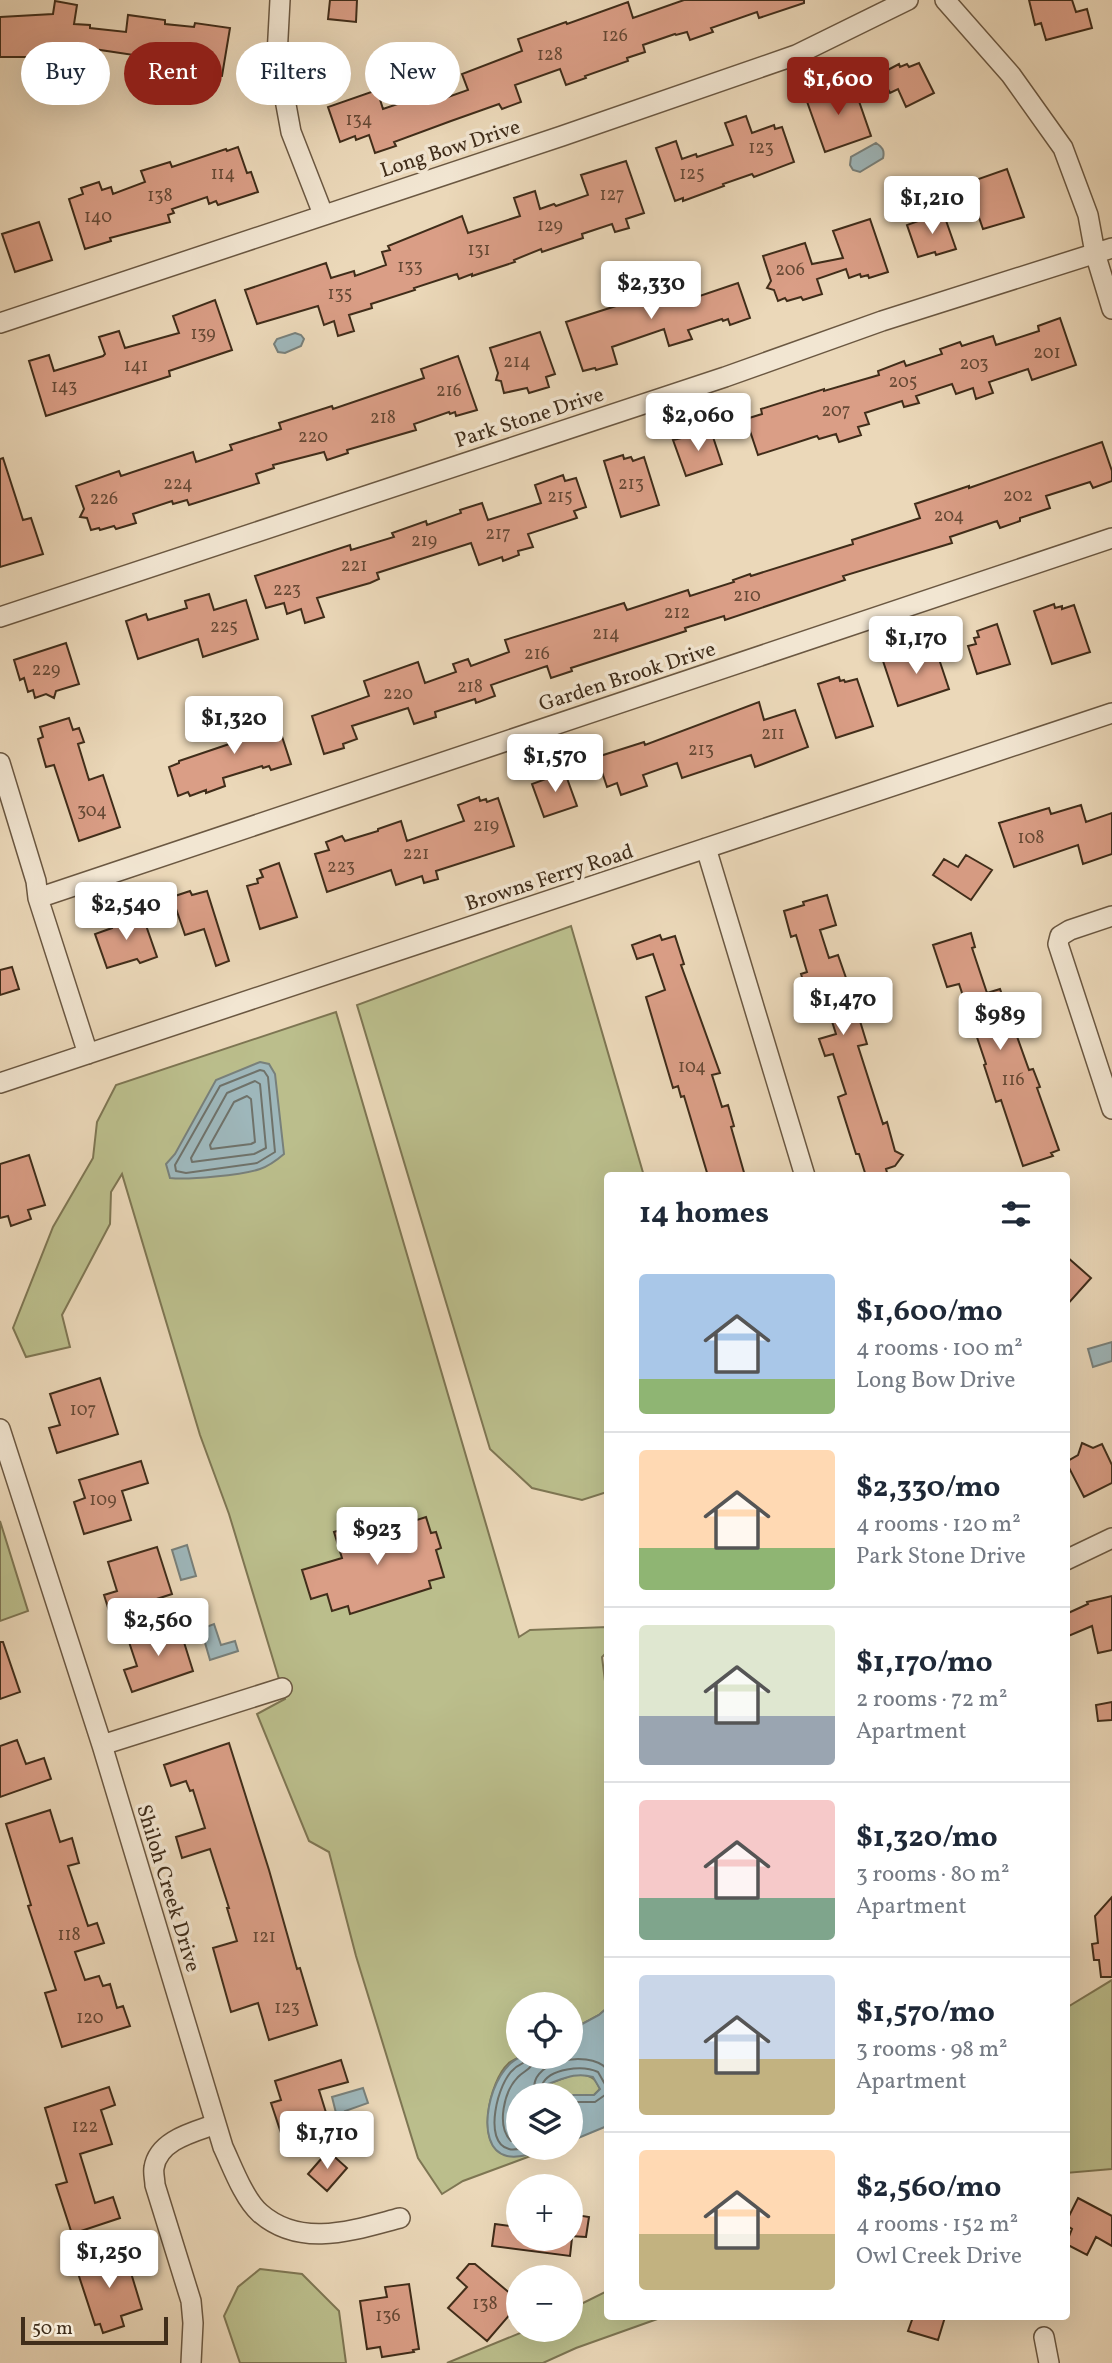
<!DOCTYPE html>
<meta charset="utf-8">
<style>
body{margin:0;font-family:Vollkorn,serif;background:#f6f6f7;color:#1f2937;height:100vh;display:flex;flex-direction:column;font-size:26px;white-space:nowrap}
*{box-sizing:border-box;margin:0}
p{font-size:23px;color:#747a83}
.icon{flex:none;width:38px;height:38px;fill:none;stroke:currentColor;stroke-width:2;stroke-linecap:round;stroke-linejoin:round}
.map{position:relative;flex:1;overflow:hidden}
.drawer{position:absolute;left:604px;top:1172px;width:466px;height:1148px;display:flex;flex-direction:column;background:#fff;border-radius:7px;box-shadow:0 7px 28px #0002}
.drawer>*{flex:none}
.hud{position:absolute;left:21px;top:42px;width:478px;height:63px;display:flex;gap:14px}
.tools{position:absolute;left:506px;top:1992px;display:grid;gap:14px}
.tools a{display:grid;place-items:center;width:77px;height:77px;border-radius:50%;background:#fff;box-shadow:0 7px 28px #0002;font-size:35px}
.scale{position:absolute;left:21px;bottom:18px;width:147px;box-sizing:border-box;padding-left:7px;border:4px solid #402d1a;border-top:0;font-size:19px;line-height:24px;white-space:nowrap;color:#402d1a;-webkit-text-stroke:5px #f2e6d2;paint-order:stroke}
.price{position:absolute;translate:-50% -60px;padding:0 16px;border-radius:7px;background:#fff;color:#222;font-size:23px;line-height:46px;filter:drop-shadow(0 2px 4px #0008)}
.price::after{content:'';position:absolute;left:50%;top:42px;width:21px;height:16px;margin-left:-10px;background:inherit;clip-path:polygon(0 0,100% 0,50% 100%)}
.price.selected{background:#8f2418;color:#fff}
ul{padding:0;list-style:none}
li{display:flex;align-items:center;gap:21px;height:175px;padding:0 35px}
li+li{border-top:2px solid #e0e1e3}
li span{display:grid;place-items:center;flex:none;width:196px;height:140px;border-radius:7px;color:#555}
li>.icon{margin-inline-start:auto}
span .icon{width:84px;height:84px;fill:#fffc;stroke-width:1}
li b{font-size:30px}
h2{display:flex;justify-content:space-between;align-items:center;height:84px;padding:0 35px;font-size:30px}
.pill{padding:0 24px;border-radius:32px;background:#fff;box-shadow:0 7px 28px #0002;font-size:24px;line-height:63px}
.pill.selected{background:#8f2418;color:#fff}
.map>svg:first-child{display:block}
.green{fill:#bbbe8c;stroke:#7e7653;stroke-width:2}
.water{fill:#9eb7bb;stroke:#78807b;stroke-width:2}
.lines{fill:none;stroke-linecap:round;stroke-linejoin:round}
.shore{stroke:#6f726a;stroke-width:2}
.building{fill:#da9e86;stroke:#402d1a;stroke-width:2}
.minor-casing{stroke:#6b5842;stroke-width:22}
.minor{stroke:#f2e6d2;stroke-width:19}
.labels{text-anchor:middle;stroke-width:7;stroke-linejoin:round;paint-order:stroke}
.number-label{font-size:18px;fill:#664935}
.street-label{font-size:21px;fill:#402d1a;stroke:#f2e6d2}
</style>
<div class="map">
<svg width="1112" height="2363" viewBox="0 0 1112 2363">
<rect width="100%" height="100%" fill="#ebd8b9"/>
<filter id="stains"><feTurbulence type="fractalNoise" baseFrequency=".00286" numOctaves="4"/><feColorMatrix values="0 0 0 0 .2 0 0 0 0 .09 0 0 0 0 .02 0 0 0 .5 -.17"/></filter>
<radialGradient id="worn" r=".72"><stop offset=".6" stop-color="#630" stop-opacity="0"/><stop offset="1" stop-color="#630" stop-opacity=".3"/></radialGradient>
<path class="green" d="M571,926L644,1176H607V1492L582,1500L532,1488L490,1449L357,1005Z
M336,1012L519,1637L530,1630L607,1627V1652L602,1657L607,1697V2008L599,2015L571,2030L570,2004H518V2056H523C518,2058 511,2060 508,2064C490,2080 474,2147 506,2155C518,2158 532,2153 544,2151L463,2181L442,2194L418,2158L356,1956L329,1852L309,1841L257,1714L285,1699L229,1514L200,1435L122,1174L111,1192L110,1224L62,1315L70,1347L26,1357L13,1328L53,1227L93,1158L97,1122L116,1085Z
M0,1521L28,1611L0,1621Z
M1112,1980V2169L1066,2173V2008Z
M582,2074C593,2077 596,2079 600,2089L594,2095C579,2094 556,2101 548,2084L572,2075Z
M260,2269L302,2274L339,2311L346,2363H240L224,2316L238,2287Z
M607,2291V2317H663L576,2348L543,2363H447L530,2329H570L571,2309Z"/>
<path class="water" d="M876,143C882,147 885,150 883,158L860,172L853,170L850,165L851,157Z
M295,333L301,335L304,339L301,346L285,353L278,352L274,344L277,339Z
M260,1062L269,1064L275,1074L284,1154C277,1160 269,1166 260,1169C242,1175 189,1180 170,1178L166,1164L175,1154L216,1080Z
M1112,1342V1361L1093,1367L1088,1349Z
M187,1545L196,1576L181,1580L172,1550Z
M214,1624L221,1645L235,1641L238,1651L210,1660L201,1629Z
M607,2008V2126L571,2141V2095H594L600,2089L593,2077C576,2072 565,2078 548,2084L551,2091L559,2095H518V2147H555C541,2151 521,2159 507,2156C471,2148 490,2067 521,2057C535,2053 556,2056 570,2056L571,2030L599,2015Z
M363,2088L368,2103L345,2111L346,2114L337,2117L332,2097Z"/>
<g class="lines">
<path class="shore" d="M260,1070L264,1071L268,1077L275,1152L257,1163L186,1173L176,1171L175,1165L220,1086Z
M255,1081L260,1084L266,1148L254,1154L192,1162L191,1158L227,1093Z
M247,1096L251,1099L255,1142L251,1144L211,1149L210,1145L234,1102Z
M525,2056L523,2063C520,2065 516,2066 514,2069C498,2081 482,2143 509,2149C515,2151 521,2148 526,2147
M536,2095C523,2062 588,2048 607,2069
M545,2095L542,2085C549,2068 583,2065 598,2072L606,2086L605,2095L595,2102H570
M518,2140L511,2141C496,2126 504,2091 518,2077C526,2069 533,2070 534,2056"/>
</g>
<path class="building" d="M330,0H357L356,22L328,19Z
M684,0H804V3L759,18L757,12L711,28L713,32L690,40L687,32L676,35L675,34L643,45L645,52L627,58L628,61L585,76L586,78L566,85L560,69L515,85L521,102L502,109L499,104L451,121L394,142L396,146L375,153L369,135L356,140L355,136L340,142L328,107L377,90L383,109L430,93L434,102L468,90L462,74L522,51L518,39L566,22L567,24L628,2L633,18Z
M1029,0H1072L1076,12L1087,9L1092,28L1046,40L1041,23L1035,25Z
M55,1L77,5L74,24L90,25V28L126,32L128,15L165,20V24L194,27L195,23L230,28L222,76L198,73L197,75L132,66L134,55L100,50L98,68L46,61L47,57H0V17L53,14Z
M919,63L934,93L906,107L898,89L890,93L880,74L899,64L900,67L907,64L909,67Z
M853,84L871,136L825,152L805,96L826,89L827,93Z
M746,116L752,133L774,125L775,129L782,127L794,162L754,177L752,174L723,184L724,186L683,201V198L675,201L656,148L676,141L682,159L696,154L697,157L733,145L725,123Z
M238,147L247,173L251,172L258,192L218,205L216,201L209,204L207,197L172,209L174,213L168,215L170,222L110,238L111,241L85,249L69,199L83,194L81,188L99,182L102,190L111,187L113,194L145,182L141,171L170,162L172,167L226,149L227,151Z
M626,161L644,213L626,219L629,228L615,232L612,224L582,234L583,238L542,252L541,249L514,260L515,262L472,276V274L459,279L457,274L414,288L415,290L371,304L372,308L349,315L354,331L338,336L334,321L324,325L318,306L257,324L245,290L326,263L331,278L354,271L355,276L386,265L382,252L390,250L388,246L462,216L468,233L520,216L514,198L535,191L540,209L554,204L556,206L588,195L581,175Z
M1007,169L1024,217L983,229L967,183Z
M943,212L956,249L936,255L935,252L918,257L907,225Z
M870,219L888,272L869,278L868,275L861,277L860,274L849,278L846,269L817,279L822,294L803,300L801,297L787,301L785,298L778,301L774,290L767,288L771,281L763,256L805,243L812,264L843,258L833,231Z
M39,222L52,260L15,272L2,234Z
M738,283L750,318L730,325L728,319L723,321L722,319L688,330L692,339L669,346L664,329L612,347L617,364L596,370L595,368L583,371L566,322L619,305L618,301L659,287L660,289L673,285L679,303Z
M215,300L232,350L169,371L170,376L46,416L29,361L49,355L54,371L103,356L105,354L99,337L119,331L125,348L179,333L173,316Z
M1060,318L1076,365L1032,380L1028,369L989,382L993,393L976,399L973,388L956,394L952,384L916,396L919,403L904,407L902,401L865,413L869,424L858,427L861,435L839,442L836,434L819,439L817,436L758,455L746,419L762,414L761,409L824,389V391L879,375L878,371L904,361L906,366L942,354L940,349L960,342L962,346L993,336L996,345L1039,331L1038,326Z
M540,332L555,374L546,377L549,387L529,393L527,388L504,393L501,381L496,380L498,373L490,348Z
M458,356L477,410L456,416L455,412L450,414L449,412L414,424L416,430L347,450L348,453L327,460L324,452L273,465L274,468L256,474L259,483L189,505L187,500L173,504L172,501L133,514L136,523L116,529L114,526L100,530L99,528L91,530L87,518L80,517L84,509L76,486L119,471L121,476L193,452L196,462L232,450L230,445L281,429L279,423L332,406L333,409L424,378L421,369Z
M711,431L722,464L686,476L673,440Z
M1102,442L1112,471V481L1093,488L1090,482L1046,496L1050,508L1020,518V521L1000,528L997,521L950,537L952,543L843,576L845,580L725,620L724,616L685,628L686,631L571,668L572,671L551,678L547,666L491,685L495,696L476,703L475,699L435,712L436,717L414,724L408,708L352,726L357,739L343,744L344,748L324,754L312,716L369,696L364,681L418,662L425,683L456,672L453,664L468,659L471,666L509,652L505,640L624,603L627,610L688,590L690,596L734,582L733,580L750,574L751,576L853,544L852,540L920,518L915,504L969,486V488Z
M623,455L624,459L631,457L633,461L644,457L659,505L621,517L604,461Z
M3,458L23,520L31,518L43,554L0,567V459Z
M563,475L565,481L576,478L586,507L574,511L577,518L528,534L533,547L518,551L519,555L503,561L502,557L479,565L471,543L377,573L379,579L370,583L317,598L324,617L305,623L301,609L287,614L284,603L266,608L255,576L350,545L351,550L394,537L392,533L426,521L427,525L461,513L460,510L482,503L488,520L541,503L535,485Z
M209,594L214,610L246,600L258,639L203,657L198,639L138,659L126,621L146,614L148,620L187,608L185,601Z
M1054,604L1055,608L1062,606V609L1074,605L1090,652L1052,664L1034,611Z
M997,624L1010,664L977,674L968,646L976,644L974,638L979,637L977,631Z
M66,643L79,684L56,691L54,698L46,694L35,698L33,690L28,692L24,678L20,680L14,660Z
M935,647L949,689L898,706L883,661Z
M839,677L840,681L844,680L845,682L857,679L873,726L836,738L818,684Z
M759,702L764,720L795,710L808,747L755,767L751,755L682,778L677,763L643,775L647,786L621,795L617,783L607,787L597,757L644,742L645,745Z
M273,709L291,764L271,770L269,766L263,768L262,766L223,778L225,786L206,793V790L190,796L188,792L178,796L169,767L179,763V761L241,740L235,722Z
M69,718L73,730L79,728L84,742L78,744L89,780L103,775L120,827L79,841L54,765L46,767L38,739L43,737L40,727Z
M564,770L577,806L544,817L532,784L546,779L545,776Z
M479,797L480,801L486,799L487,802L498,798L514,846L436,871L438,879L424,883L422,876L396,885L391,870L327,892L315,854L329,850L326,842L342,836L345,841L378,831V829L401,821L407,841L464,821L458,805Z
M1081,805L1086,822L1112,813V854L1083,864L1078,845L1014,867L999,823L1049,808L1051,814Z
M966,855L992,870L971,900L933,875L944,859L958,867Z
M279,863L297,917L260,929L247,886L258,883L257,879L263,877L260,870Z
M190,891L192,895L207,891L229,961L216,966L204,929L185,935L172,897Z
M827,895L836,925L820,930L829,958L838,955L853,998L867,1044L858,1046L883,1124L887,1122L895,1151L903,1155L895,1166L886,1169L888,1176H866L859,1154H856L838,1097L846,1094L833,1054L825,1056L819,1039L836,1034L822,990L807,994L801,974L807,972L796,935L791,937L784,911L804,905L803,902Z
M142,914L157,957L140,963L137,959L107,968L95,934L112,928L111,924Z
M971,933L975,947L972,948L987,993L1000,989L1029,1070L1033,1069L1040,1087L1037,1088L1059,1150L1051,1153L1053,1156L1023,1166L1001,1100L996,1102L984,1065L986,1064L959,984L947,987L933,945Z
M660,935L662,940L675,936L684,964L681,965L720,1073L712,1075L722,1107L728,1105L734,1126L731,1127L745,1176H708L684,1096L681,1097L678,1086L673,1088L646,997L665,990L653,954L637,959L632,945Z
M12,967L19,989L0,995V970Z
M29,1155L45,1205L28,1210L31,1219L11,1226L8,1216L0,1218V1164Z
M1066,1256L1091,1278L1066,1306Z
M100,1378L118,1434L57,1453L49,1428L60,1425L50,1394Z
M1082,1443L1093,1448L1102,1444L1112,1465V1483L1084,1497L1066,1462L1078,1455Z
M141,1461L148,1483L122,1491L131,1520L84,1534L74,1502L85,1498L79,1480Z
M426,1517L431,1533L436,1532L441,1548L436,1550L444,1577L429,1581L431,1588L350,1614L348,1606L332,1611L327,1594L311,1599L302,1570L342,1558L334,1532L360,1524L364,1537Z
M157,1547L172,1594L110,1614L104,1595L117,1591L108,1562Z
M1112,1596V1650L1098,1653L1092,1626L1066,1637V1614L1088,1604L1087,1602Z
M178,1623L193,1671L132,1692L124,1670L137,1666L128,1639Z
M0,1642H3L20,1692L0,1699Z
M1112,1702V1720L1098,1721L1096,1705Z
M17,1740L26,1764L44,1758L51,1779L0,1797V1746Z
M229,1743L269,1870L297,1969L300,1968L317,2025L269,2040L258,2003L231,2012L213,1948L237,1941L227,1908H229L210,1849L182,1858L176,1837L205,1828L193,1790L190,1791L186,1781L171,1786L164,1765Z
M50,1810L60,1842L72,1838L79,1863L68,1866L88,1926L97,1923L104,1943L75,1952L85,1980L99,1976L103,1986L110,1984L117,2008L123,2006L130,2026L62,2047L45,1993L56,1990L28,1906L31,1905L6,1824Z
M1112,1897V1977H1101L1099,1960H1094L1092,1944L1098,1943L1095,1916Z
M341,2060L348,2082L319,2090L328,2119L281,2133L271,2103L281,2100L275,2081Z
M109,2087L115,2105L101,2110L112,2144L80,2154L95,2203L113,2197L120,2218L72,2234L56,2185L67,2182L45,2108Z
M328,2151L347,2168L327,2191L308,2174Z
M1078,2198L1112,2216V2246L1096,2237L1087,2255L1066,2244L1072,2229L1066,2225V2222Z
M570,2214L589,2217L586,2237L570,2236Z
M495,2224L518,2227V2238H572L570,2256L492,2246Z
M124,2250L142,2309L121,2316L124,2326L103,2333L100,2324L95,2325L76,2267Z
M469,2264H475L518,2300V2305L487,2341L448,2308L467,2287L457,2278Z
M409,2284L419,2349L413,2350L414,2352L382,2357L380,2347L367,2349L360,2301L387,2297L385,2287Z
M913,2317H945L938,2340L908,2331Z"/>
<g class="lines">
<g class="minor-casing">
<path id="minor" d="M280,0L277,56L291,132L323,214
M945,0L1011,75L1063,148L1088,215L1095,253L1112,309
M0,323L562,136L796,55L908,0
M0,617L725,377L882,321L1112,248
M0,763L36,881L38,898L88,1054
M706,848L805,1176
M38,898L1112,538
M1112,916L1070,930L1060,936L1058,944L1112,1109
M0,1083L1112,713
M0,1429L102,1745L223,2147C232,2166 244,2199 260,2213C301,2249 354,2230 400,2218
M1066,1560L1112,1538
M102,1745L282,1688
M1044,2337L1049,2363
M191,2363L193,2323L191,2301L155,2185C155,2180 153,2173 154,2168C158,2140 194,2132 216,2124"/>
</g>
<use href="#minor" class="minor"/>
</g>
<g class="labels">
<g class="number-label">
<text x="615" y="41">126</text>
<text x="550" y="60">128</text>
<text x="359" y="125">134</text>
<text x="761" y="153">123</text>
<text x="223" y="179">114</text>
<text x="692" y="179">125</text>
<text x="612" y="200">127</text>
<text x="160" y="201">138</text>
<text x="98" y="222">140</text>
<text x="550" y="231">129</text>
<text x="479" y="255">131</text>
<text x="410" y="272">133</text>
<text x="790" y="275">206</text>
<text x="340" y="299">135</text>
<text x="203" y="339">139</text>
<text x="1047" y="358">201</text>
<text x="517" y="367">214</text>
<text x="974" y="369">203</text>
<text x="136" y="371">141</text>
<text x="903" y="387">205</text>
<text x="64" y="392">143</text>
<text x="449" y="396">216</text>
<text x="836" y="416">207</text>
<text x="383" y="423">218</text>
<text x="313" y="442">220</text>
<text x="178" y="489">224</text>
<text x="631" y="489">213</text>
<text x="1018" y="501">202</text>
<text x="560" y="502">215</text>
<text x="104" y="504">226</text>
<text x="949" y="521">204</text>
<text x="498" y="539">217</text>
<text x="424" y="546">219</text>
<text x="354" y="571">221</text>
<text x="287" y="595">223</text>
<text x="747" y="601">210</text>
<text x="677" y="618">212</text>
<text x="224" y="632">225</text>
<text x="606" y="639">214</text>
<text x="537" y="659">216</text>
<text x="46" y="675">229</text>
<text x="470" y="692">218</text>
<text x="398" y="699">220</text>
<text x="773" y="739">211</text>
<text x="701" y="755">213</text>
<text x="92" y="816">304</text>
<text x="486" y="831">219</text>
<text x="1031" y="843">108</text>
<text x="416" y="859">221</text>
<text x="341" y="872">223</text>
<text x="692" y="1072">104</text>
<text x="1013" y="1085">116</text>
<text x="83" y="1415">107</text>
<text x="103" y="1505">109</text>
<text x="69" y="1940">118</text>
<text x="264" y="1942">121</text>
<text x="287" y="2013">123</text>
<text x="90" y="2023">120</text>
<text x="85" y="2132">122</text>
<text x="485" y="2309">138</text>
<text x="388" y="2321">136</text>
</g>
<g class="street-label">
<text transform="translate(450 148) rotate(-18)" y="7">Long Bow Drive</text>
<text transform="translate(529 417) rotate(-18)" y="7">Park Stone Drive</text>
<text transform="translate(627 676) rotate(-18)" y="7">Garden Brook Drive</text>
<text transform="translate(549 877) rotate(-18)" y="7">Browns Ferry Road</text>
<text transform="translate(169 1888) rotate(73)" y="7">Shiloh Creek Drive</text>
</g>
</g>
<rect width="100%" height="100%" filter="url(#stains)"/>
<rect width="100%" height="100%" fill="url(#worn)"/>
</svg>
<div class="tools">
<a><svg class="icon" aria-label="locate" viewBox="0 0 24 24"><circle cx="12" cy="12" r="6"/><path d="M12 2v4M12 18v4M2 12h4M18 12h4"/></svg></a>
<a><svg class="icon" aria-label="layers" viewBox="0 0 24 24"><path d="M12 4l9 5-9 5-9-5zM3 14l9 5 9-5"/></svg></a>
<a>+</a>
<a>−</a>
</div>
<div class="scale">50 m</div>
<b class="price selected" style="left:838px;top:117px">$1,600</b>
<b class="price" style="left:932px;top:236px">$1,210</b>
<b class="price" style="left:651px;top:321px">$2,330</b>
<b class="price" style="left:698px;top:453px">$2,060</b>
<b class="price" style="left:916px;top:676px">$1,170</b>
<b class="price" style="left:234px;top:756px">$1,320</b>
<b class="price" style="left:555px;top:794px">$1,570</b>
<b class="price" style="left:126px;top:942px">$2,540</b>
<b class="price" style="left:843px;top:1037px">$1,470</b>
<b class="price" style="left:1000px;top:1052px">$989</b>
<b class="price" style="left:377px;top:1567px">$923</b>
<b class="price" style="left:158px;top:1658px">$2,560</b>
<b class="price" style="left:327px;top:2171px">$1,710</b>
<b class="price" style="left:109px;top:2290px">$1,250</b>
<div class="hud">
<a class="pill">Buy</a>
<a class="pill selected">Rent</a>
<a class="pill">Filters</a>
<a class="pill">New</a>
</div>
<section class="drawer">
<h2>14 homes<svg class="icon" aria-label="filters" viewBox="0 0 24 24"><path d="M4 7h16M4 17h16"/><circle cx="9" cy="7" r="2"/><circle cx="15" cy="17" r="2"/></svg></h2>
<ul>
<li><span style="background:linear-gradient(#a9c7e8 75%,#8fb573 0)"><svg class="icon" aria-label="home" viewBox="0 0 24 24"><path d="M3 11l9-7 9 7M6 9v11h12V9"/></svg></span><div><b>$1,600/mo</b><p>4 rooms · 100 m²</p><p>Long Bow Drive</p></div></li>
<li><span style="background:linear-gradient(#ffd9b3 70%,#8fb573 0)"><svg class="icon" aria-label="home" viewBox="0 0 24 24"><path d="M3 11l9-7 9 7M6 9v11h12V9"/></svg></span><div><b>$2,330/mo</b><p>4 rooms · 120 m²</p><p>Park Stone Drive</p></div></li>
<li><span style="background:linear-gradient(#dfe7d0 65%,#9aa5b1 0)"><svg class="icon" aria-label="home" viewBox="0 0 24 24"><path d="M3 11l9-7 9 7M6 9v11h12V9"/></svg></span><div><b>$1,170/mo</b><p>2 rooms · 72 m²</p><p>Apartment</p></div></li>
<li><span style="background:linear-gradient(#f6c9c9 70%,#7fa58c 0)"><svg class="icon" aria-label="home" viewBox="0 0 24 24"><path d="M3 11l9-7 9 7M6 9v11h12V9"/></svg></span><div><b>$1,320/mo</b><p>3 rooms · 80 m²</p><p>Apartment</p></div></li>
<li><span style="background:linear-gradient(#c9d6e8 60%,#c2b280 0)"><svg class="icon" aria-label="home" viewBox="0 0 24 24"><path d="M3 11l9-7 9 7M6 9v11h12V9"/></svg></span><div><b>$1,570/mo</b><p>3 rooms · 98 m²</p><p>Apartment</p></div></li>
<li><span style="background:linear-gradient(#ffd9b3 60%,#c2b280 0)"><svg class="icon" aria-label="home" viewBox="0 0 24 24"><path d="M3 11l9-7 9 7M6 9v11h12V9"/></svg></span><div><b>$2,560/mo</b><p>4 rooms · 152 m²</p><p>Owl Creek Drive</p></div></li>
</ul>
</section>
</div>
